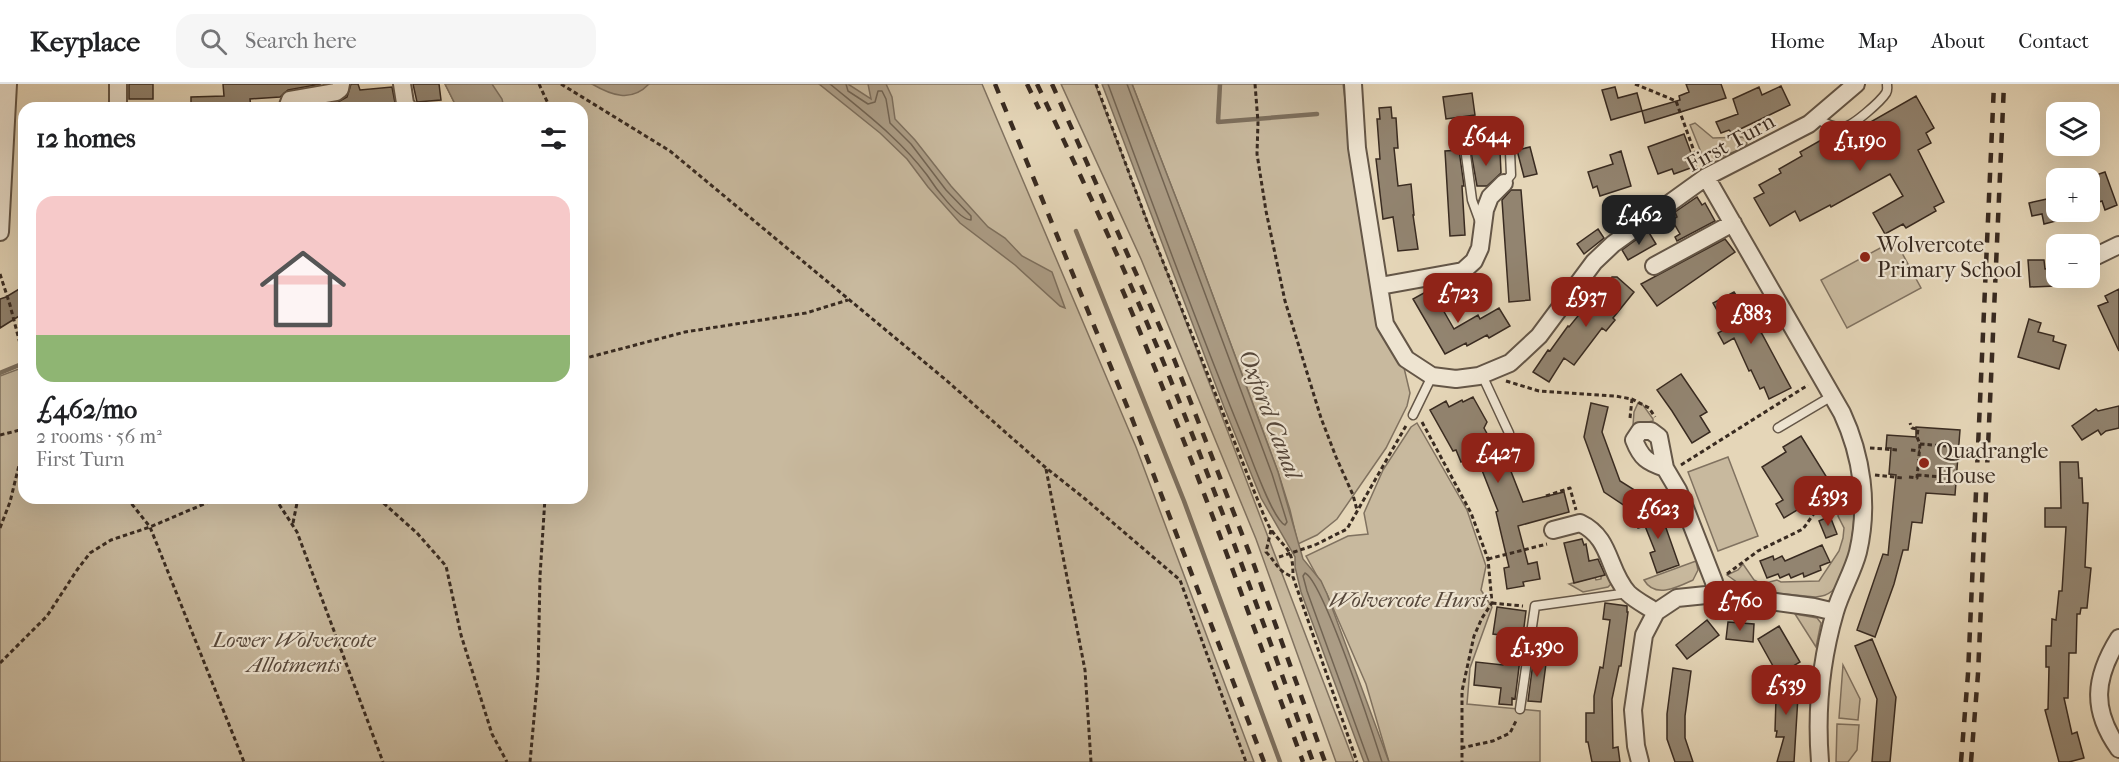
<!DOCTYPE html>
<meta charset="utf-8">
<style>
body{margin:0;font-family:"IM FELL French Canon",serif;background:#f6f6f6;color:#202124;height:100vh;display:flex;flex-direction:column;font-size:22px;white-space:nowrap}
*{box-sizing:border-box;margin:0}
p{font-size:20px;color:#757577}
.icon{flex:none;width:33px;height:33px;fill:none;stroke:currentColor;stroke-width:2;stroke-linecap:round;stroke-linejoin:round}
.map{position:relative;flex:1;overflow:hidden}
.drawer{position:absolute;left:18px;top:18px;width:570px;height:402px;display:flex;flex-direction:column;background:#fff;border-radius:18px;box-shadow:0 6px 24px #0002}
.drawer>*{flex:none}
.tools{position:absolute;left:2046px;top:18px;display:grid;gap:12px}
.tools a{display:grid;place-items:center;width:54px;height:54px;border-radius:12px;background:#fff;box-shadow:0 6px 24px #0002;font-size:30px}
.price{position:absolute;translate:-50% -51px;padding:0 14px;border-radius:12px;background:#8f2418;color:#fff;font-size:20px;line-height:39px;filter:drop-shadow(0 2px 3px #0008)}
.price::after{content:'';position:absolute;left:50%;top:36px;width:18px;height:14px;margin-left:-9px;background:inherit;clip-path:polygon(0 0,100% 0,50% 100%)}
.price.selected{background:#222;color:#fff}
ul{padding:0;list-style:none}
li{display:grid;align-content:center;gap:12px;height:318px;padding:0 18px}
li span{display:grid;place-items:center;height:186px;border-radius:18px;color:#555}
li>.icon{margin-inline-start:auto}
span .icon{width:108px;height:108px;fill:#fffc;stroke-width:1}
li b{font-size:26px}
h2{display:flex;justify-content:space-between;align-items:center;height:72px;padding:0 18px;font-size:26px}
header{display:flex;align-items:center;gap:36px;box-sizing:border-box;height:84px;padding:0 30px;background:#fff;border-bottom:2px solid #e0e0e0}
header strong{font-size:28px}
nav{display:flex;gap:33px;margin-inline-start:auto;font-size:21px}
.search{width:420px;height:54px;background:#f6f6f6;display:flex;align-items:center;gap:15px;box-sizing:border-box;padding:0 21px;border-radius:18px;color:#757577;font-size:22px}
.map>svg:first-child{display:block}
.green{fill:#c8b99e;stroke:#807260;stroke-width:1.5}
.water{fill:#ab9c85;stroke:#7d6f5d;stroke-width:1.5}
.lines{fill:none;stroke-linecap:round;stroke-linejoin:round}
.shore{stroke:#726453;stroke-width:1.5}
.stream{stroke:#7d6f5d;stroke-width:4.5}
.building{fill:#928470;stroke:#392b21;stroke-width:1.5}
.service-casing{stroke:#645647;stroke-width:11}
.minor-casing{stroke:#645647;stroke-width:20}
.path{stroke:#392b21;stroke-width:3;stroke-dasharray:4.5 3;stroke-linecap:butt}
.service{stroke:#eee4d1;stroke-width:8}
.minor{stroke:#eee4d1;stroke-width:16}
.rail{stroke:#392b21;stroke-width:4.5;stroke-dasharray:10 10;stroke-linecap:butt}
.path-bridge{stroke:#392b21;stroke-width:3;stroke-dasharray:4.5 3;stroke-linecap:butt}
.poi-dot{fill:#8f2418;stroke:#eee4d1;stroke-width:2}
.labels{text-anchor:middle;stroke-width:4.5;stroke-linejoin:round;paint-order:stroke}
.street-label{font-size:22px;fill:#392b21;stroke:#eee4d1}
.poi-label{font-size:22px;fill:#392b21;stroke:#eee4d1;text-anchor:start}
.park-label{font-size:22px;font-style:italic;fill:#56473a;stroke:#eee4d1}
.water-label{font-size:24px;font-style:italic;fill:#56473a;stroke:#eee4d1}
</style>
<header>
<strong>Keyplace</strong>
<div class="search"><svg class="icon" aria-label="search" viewBox="0 0 24 24"><circle cx="10" cy="10" r="6"/><path d="M15 15l6 6"/></svg>Search here</div>
<nav><a>Home</a><a>Map</a><a>About</a><a>Contact</a></nav>
</header>
<div class="map">
<svg width="2119" height="678" viewBox="0 0 2119 678">
<rect width="100%" height="100%" fill="#e5d6b8"/>
<filter id="stains"><feTurbulence type="fractalNoise" baseFrequency=".00333" numOctaves="4"/><feColorMatrix values="0 0 0 0 .2 0 0 0 0 .09 0 0 0 0 .02 0 0 0 .5 -.17"/></filter>
<radialGradient id="worn" r=".72"><stop offset=".6" stop-color="#630" stop-opacity="0"/><stop offset="1" stop-color="#630" stop-opacity=".3"/></radialGradient>
<path class="green" d="M445,0H982L1136,363L1254,678H0V292L24,283V414H582V24H457Z
M1061,0H1095L1354,678H1336L1256,455L1141,175Z
M1132,0H1343L1351,60L1410,309L1407,322L1386,364L1337,435L1317,451L1298,460L1290,426L1278,388L1193,158Z
M1695,39L1713,54L1742,53L1746,55L1747,60L1742,65L1705,78L1690,41Z
M1895,156L1921,204L1847,244L1821,196Z
M1638,319L1643,321L1653,335V337L1633,341L1634,328Z
M1417,339L1467,426L1486,482L1481,506L1492,523L1470,584L1467,620L1540,627V678H1389L1366,600L1327,510L1306,472L1348,452L1368,450L1364,429L1383,386L1411,343Z
M1728,373L1758,452L1718,467L1688,388Z
M1840,415L1854,416C1855,439 1850,491 1832,507C1826,512 1822,512 1815,513L1748,506L1727,491L1738,486L1743,480L1754,496L1762,500L1777,496L1781,498L1819,497L1839,467L1843,454L1844,444L1838,432Z
M1696,477L1698,486L1693,496C1678,503 1655,515 1644,496Z
M1610,488L1612,499L1608,503L1583,508L1569,500L1595,493L1596,496L1601,495V492Z
M1795,530L1817,534L1821,539L1816,563Z
M1843,581L1860,615L1858,636L1839,634Z
M1837,640L1859,641L1857,666L1848,678H1836Z"/>
<path class="water" d="M445,0H492L502,15L504,24H457Z
M592,0H649C631,19 611,11 592,0Z
M819,0H848L871,15L868,0H886L892,13L895,35L915,56L951,102L988,143L1005,154L1022,172L1052,188L1065,224L1060,222L1015,181L960,139L928,103L907,75L880,49Z
M1102,0H1132L1193,158L1278,388L1303,475L1321,497L1327,510L1389,678H1364L1301,508L1295,483V473L1261,414L1224,323Z"/>
<g class="lines">
<path class="shore" d="M830,0C865,29 900,55 927,91C934,102 959,136 971,136V132L946,106L911,60L890,39L886,15L882,7H878L875,18L868,20L848,7L846,0
M1108,0C1153,121 1197,242 1246,361C1252,376 1273,436 1285,441L1287,438L1272,390L1127,0
M1369,678L1307,507L1303,492L1305,489C1323,497 1373,650 1382,678"/>
<path class="stream" d="M1220,0L1218,38L1317,30
M1076,147L1184,417L1280,678
M0,289L24,279"/>
</g>
<path class="building" d="M129,0H153V15H129Z
M223,0H321L288,6L280,13L250,15L251,24H191V13L224,12Z
M351,0H358L360,6L392,3L396,24H367V19L342,22L343,24H331L330,20L338,18L347,13Z
M413,0H439L441,16L417,18Z
M1686,0H1721L1726,14L1645,39L1642,27L1680,16L1679,12L1689,8Z
M1781,2L1790,21L1732,49L1729,46L1721,49L1716,38L1738,30L1733,15L1759,3L1762,11Z
M1615,3L1618,14L1637,9L1642,27L1611,36L1602,6Z
M1472,9L1475,31L1446,35L1443,13Z
M1916,12L1934,44L1926,49L1931,59L1918,66L1944,118L1934,123L1936,127L1906,144L1903,140L1885,150L1873,129L1903,112L1890,90L1831,123L1830,121L1800,137L1795,127L1770,142L1754,114L1764,109L1759,101L1781,89L1779,85L1802,72L1800,68L1830,51L1837,63L1840,61L1846,72L1867,61L1860,49L1869,44L1867,40Z
M1391,23L1392,34H1396L1398,64H1394L1398,102L1411,100L1414,131H1413L1418,165L1398,167L1393,133L1383,135L1376,75H1380L1377,35H1380L1379,24Z
M1684,50L1696,82L1674,90L1672,85L1658,90L1648,63Z
M1530,63L1537,90L1524,93L1517,66Z
M1459,66L1464,102H1462L1465,151L1450,152L1445,67Z
M1500,67L1501,89L1487,102H1477L1471,68Z
M1621,67L1631,102L1600,112L1597,102L1593,104L1588,88L1613,80L1610,71Z
M2105,88L2117,121L2105,126L2102,117L2090,121V93Z
M1511,106H1521L1530,216L1509,218L1502,116Z
M1697,113L1702,121L1705,119L1715,137L1677,157L1675,153L1680,150L1672,136L1677,133L1675,128Z
M2056,113V137L2044,140L2042,130L2032,132L2029,119Z
M1598,145L1604,154L1584,170L1577,160Z
M1648,147L1656,160L1628,176L1622,166Z
M1725,155L1735,168L1657,222L1641,200Z
M2028,176H2044L2045,185L2056,184V202L2030,203Z
M1612,193H1617L1634,208L1613,234L1615,236L1606,247L1602,244L1574,281L1564,274L1549,298L1533,288L1548,266L1550,267L1568,242L1569,243L1591,216L1592,217Z
M24,202V229L0,244V215L6,213Z
M1431,205L1454,245L1478,231L1480,235L1499,224L1510,242L1489,254L1487,251L1467,262L1466,259L1445,270L1413,215Z
M2119,205V267L2098,222L2108,218L2105,212Z
M1734,208L1762,250L1791,304L1769,315L1764,303L1760,305L1751,286L1749,287L1734,254L1724,260L1718,249L1727,244L1713,219Z
M2029,235L2041,239L2038,248L2054,252L2053,257L2066,261L2059,285L2018,273Z
M1681,290L1707,328L1700,332L1710,348L1692,359L1672,327L1657,306Z
M1473,313L1487,338L1484,344L1495,364L1501,362L1523,418L1564,408L1569,428L1518,442L1528,480L1537,478L1540,495L1523,498L1524,502L1507,505L1504,484L1509,483L1496,428L1498,427L1476,371L1461,378L1456,366L1453,367L1430,326L1446,317L1449,323L1462,316L1463,318Z
M1591,319L1608,323L1602,348L1620,397L1644,412L1634,428L1604,408L1584,353Z
M2119,322V344L2106,347L2101,351L2098,346L2082,356L2072,342L2096,325L2098,327Z
M1916,343L1960,346L1955,411L1926,409L1922,439L1912,438L1908,466H1903L1894,500L1875,553L1857,546L1883,470L1888,471L1896,391L1889,390L1891,364H1886L1887,351L1916,353Z
M1801,352L1829,397L1823,401L1827,408L1784,434L1776,420L1783,416L1762,383L1786,368L1783,363Z
M2060,378H2078L2079,394H2082L2083,419H2088L2085,483L2091,484L2087,524H2081L2080,530H2077L2076,569H2069L2068,614H2064L2072,650L2077,648L2084,674L2069,678H2059L2045,626L2048,625L2049,583H2046V562H2051L2052,535L2056,536L2059,507H2062L2066,443H2045V424H2061Z
M1659,424L1679,481L1657,489L1650,469L1655,467L1645,442L1638,444L1634,433Z
M1830,432L1837,450L1826,454L1819,437Z
M1582,455L1584,461L1586,460L1589,477L1598,475L1605,491L1574,499L1564,459Z
M1822,461L1830,478L1820,482L1821,486L1804,493L1803,489L1791,494L1789,490L1780,494L1778,490L1767,494L1760,477L1773,472L1774,476L1782,472L1785,477Z
M1605,519L1627,522V528H1628L1621,582H1619L1612,615L1613,664L1618,663L1620,678H1592L1588,658H1586V629H1594V612L1600,583L1603,584L1610,536L1603,535Z
M1497,523L1526,527L1515,615L1512,614V621L1499,620L1501,604L1474,601L1476,578L1503,581L1507,552L1493,550Z
M1707,536L1719,551L1687,575L1676,561Z
M1728,538L1754,540L1753,558L1726,555Z
M1779,542L1800,578L1778,591L1758,555Z
M1872,555L1896,613L1890,678H1872L1877,615L1855,562Z
M1534,571L1547,572L1541,618L1528,617Z
M1673,584L1691,587L1685,632V654L1693,678H1675L1667,655V630Z
M1773,595L1799,596L1794,678H1777L1784,653H1776L1777,647H1775L1776,614H1772Z"/>
<g class="lines">
<g class="service-casing">
<path id="service" d="M1817,35C1824,39 1835,44 1844,43C1853,42 1881,17 1886,9C1888,5 1887,4 1887,0
M1466,71L1472,116L1480,138
M1504,99L1511,91L1510,68
M1482,291L1509,349
M1413,331L1432,292
M1778,344L1832,312
M1520,625L1535,522L1628,509"/>
</g>
<g class="minor-casing">
<path id="minor" d="M118,0V24
M402,0L405,19L408,24
M1353,0L1357,64L1385,240L1406,275L1432,292L1456,295L1479,292L1510,279L1539,252L1594,178L1613,160L1706,93L1809,40L1856,0
M287,24L290,16L336,8L340,5L341,0
M1706,93L1842,329C1862,372 1869,421 1858,468C1853,488 1841,507 1835,528C1821,576 1816,628 1820,678
M0,148L8,0
M2090,175L2119,161
M1654,182L1733,139
M1380,202L1463,187L1474,177L1480,164L1485,126L1490,113L1504,99
M1665,384C1647,378 1641,374 1634,356L1640,347H1651L1659,353L1665,384L1678,406L1714,498L1716,510
M1553,446L1580,439C1612,454 1607,486 1628,509C1635,516 1647,522 1656,528
M2119,554C2094,594 2091,626 2119,665
M1640,678L1636,662L1633,626L1644,551L1656,528L1677,514L1716,510L1814,523L1835,528"/>
</g>
<path class="path" d="M539,0L550,24
M561,0L670,67L946,296L1045,383L1084,414L1180,496L1246,678
M1096,0L1148,140L1256,412C1261,423 1265,437 1272,447C1288,468 1293,464 1293,493L1357,678
M1255,0L1258,38L1257,70L1266,127L1285,217L1321,334L1336,373L1353,411L1357,426
M1635,0L1676,17L1699,81
M0,190L10,221L24,275
M582,275L685,248L806,229L848,216
M1506,297L1539,307L1615,312L1632,315L1649,324L1655,333
M1630,334L1632,315
M1422,338L1471,429L1488,475L1492,519L1482,534L1474,552L1462,607V678
M0,351L24,345
M1920,360L1946,362
M1870,364L1898,366
M1911,366L1920,367
M1681,381L1808,301
M1046,385L1085,586L1091,678
M1875,391L1903,394
M1917,391L1943,393
M1909,393L1917,394L1920,360L1917,353L1918,345L1912,344L1910,339
M1546,412L1570,404L1576,426
M127,414L150,443L244,678
M275,414L297,448L383,678
M378,414L417,449L446,482L461,551L492,650L507,678
M293,439L298,414
M0,444L10,418L24,361
M1271,446L1266,468C1277,479 1277,487 1293,493
M1315,461L1347,445L1407,340
M1488,475L1547,460
M1727,490L1758,467L1803,445L1820,421L1827,415L1848,413
M1492,519L1523,522
M0,579L47,532L77,486L90,469L111,456L150,443L218,414
M1461,664L1493,657L1510,649L1517,635
M530,678L538,590L540,492L545,414"/>
<use href="#service" class="service"/>
<use href="#minor" class="minor"/>
<path class="rail" d="M995,0L1131,332L1264,678
M1027,0L1039,25
M1037,0C1081,93 1126,186 1165,282C1218,413 1266,545 1313,678
M1052,0L1174,275L1254,481L1325,678
M1122,205C1188,360 1245,519 1303,678
M1961,678L1968,590L1994,0
M1971,678L1978,590L2004,0"/>
<path class="path-bridge" d="M1279,473L1315,461"/>
</g>
<g class="poi-dot">
<circle cx="1865" cy="173" r="6"/>
<circle cx="1924" cy="379" r="6"/>
</g>
<g class="labels">
<g class="street-label">
<text transform="translate(1730 58) rotate(-29)" y="8">First Turn</text>
</g>
<g class="poi-label">
<text x="1877" y="168">Wolvercote<tspan x="1877" dy="25">Primary School</tspan></text>
<text x="1936" y="374">Quadrangle<tspan x="1936" dy="25">House</tspan></text>
</g>
<g class="park-label">
<text x="1408" y="523">Wolvercote Hurst</text>
<text x="294" y="563">Lower Wolvercote<tspan x="294" dy="25">Allotments</tspan></text>
</g>
<g class="water-label">
<text transform="translate(1270 330) rotate(69)" y="8">Oxford Canal</text>
</g>
</g>
<rect width="100%" height="100%" filter="url(#stains)"/>
<rect width="100%" height="100%" fill="url(#worn)"/>
</svg>
<div class="tools">
<a><svg class="icon" aria-label="layers" viewBox="0 0 24 24"><path d="M12 4l9 5-9 5-9-5zM3 14l9 5 9-5"/></svg></a>
<a>+</a>
<a>−</a>
</div>
<b class="price" style="left:1486px;top:83px">£644</b>
<b class="price" style="left:1860px;top:88px">£1,190</b>
<b class="price selected" style="left:1639px;top:162px">£462</b>
<b class="price" style="left:1458px;top:240px">£723</b>
<b class="price" style="left:1586px;top:244px">£937</b>
<b class="price" style="left:1751px;top:261px">£883</b>
<b class="price" style="left:1498px;top:400px">£427</b>
<b class="price" style="left:1828px;top:443px">£393</b>
<b class="price" style="left:1658px;top:456px">£623</b>
<b class="price" style="left:1740px;top:548px">£760</b>
<b class="price" style="left:1537px;top:594px">£1,390</b>
<b class="price" style="left:1786px;top:632px">£539</b>
<section class="drawer">
<h2>12 homes<svg class="icon" aria-label="filters" viewBox="0 0 24 24"><path d="M4 7h16M4 17h16"/><circle cx="9" cy="7" r="2"/><circle cx="15" cy="17" r="2"/></svg></h2>
<ul>
<li><span style="background:linear-gradient(#f6c9c9 75%,#8fb573 0)"><svg class="icon" aria-label="home" viewBox="0 0 24 24"><path d="M3 11l9-7 9 7M6 9v11h12V9"/></svg></span><div><b>£462/mo</b><p>2 rooms · 56 m²</p><p>First Turn</p></div></li>
</ul>
</section>
</div>
